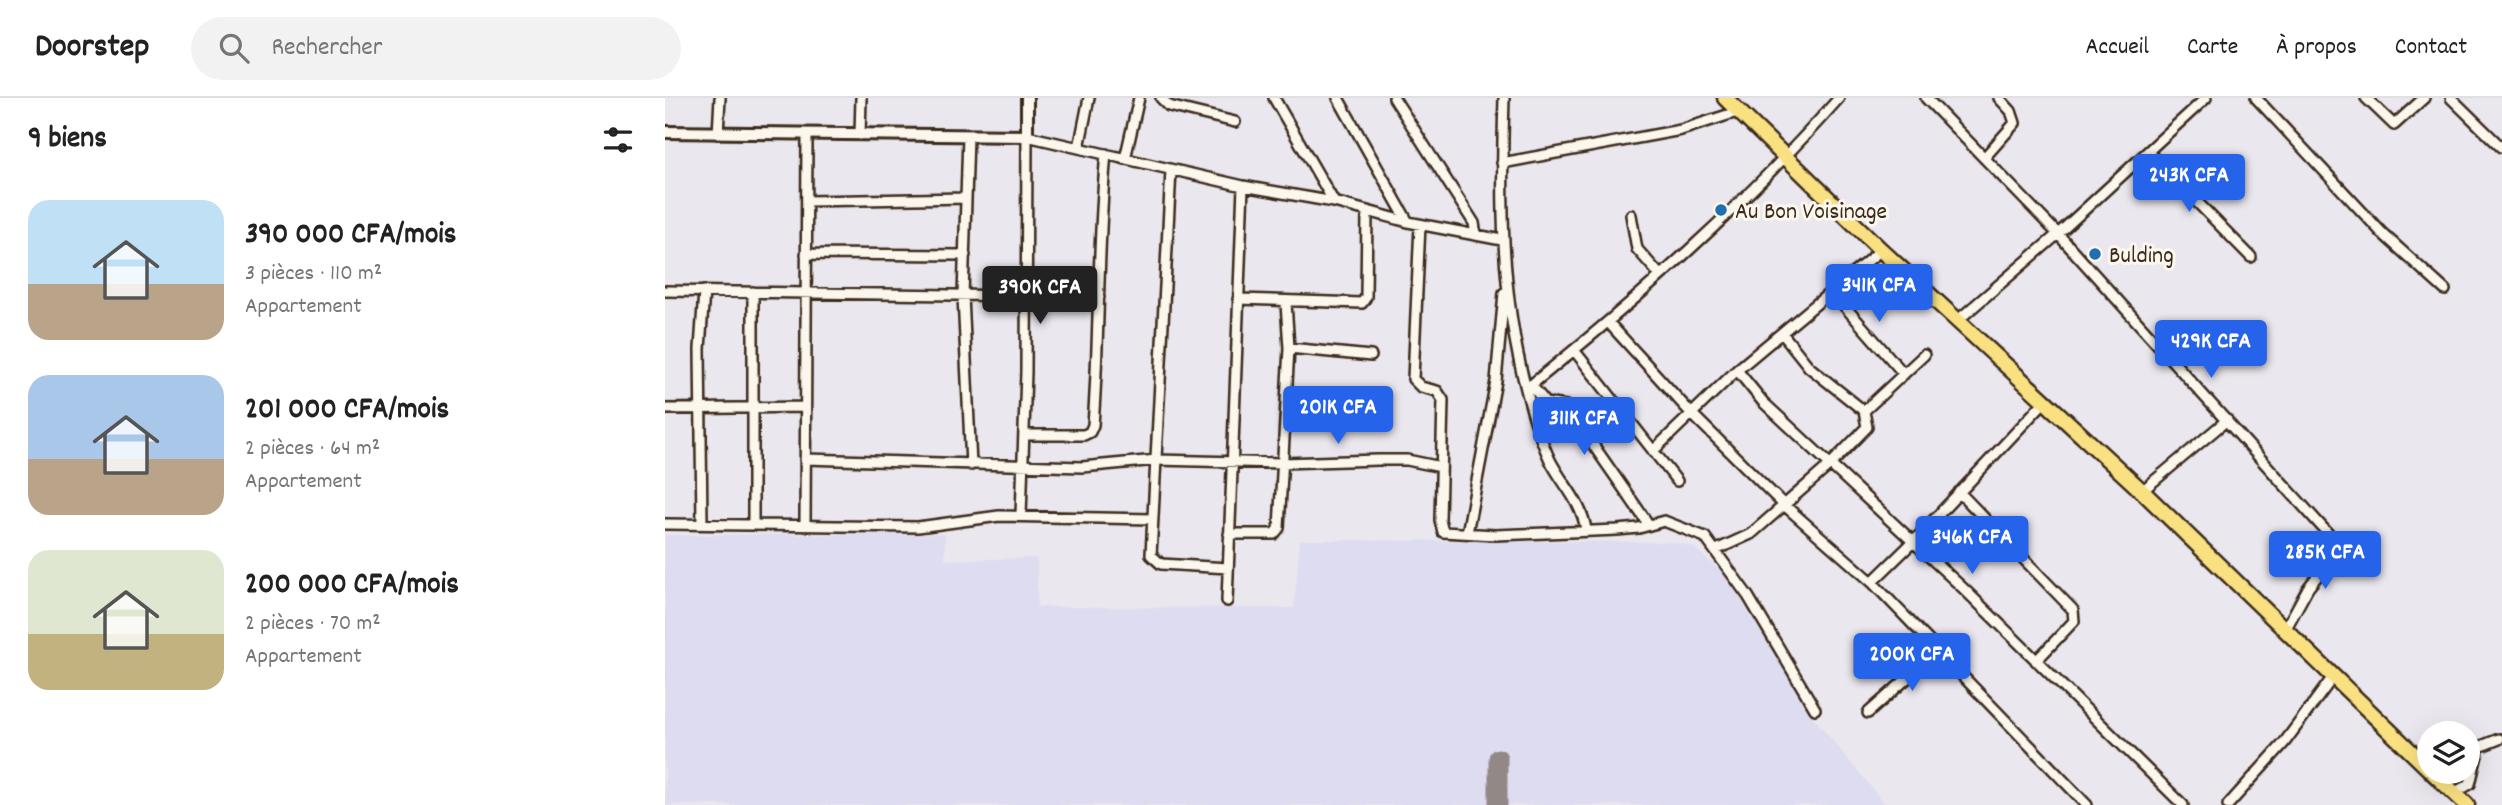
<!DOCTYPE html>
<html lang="fr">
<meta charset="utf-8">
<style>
body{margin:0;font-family:Dekko,sans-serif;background:#f2f2f2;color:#222;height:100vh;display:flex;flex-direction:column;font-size:26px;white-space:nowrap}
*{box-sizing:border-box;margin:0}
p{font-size:23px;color:#767676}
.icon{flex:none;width:38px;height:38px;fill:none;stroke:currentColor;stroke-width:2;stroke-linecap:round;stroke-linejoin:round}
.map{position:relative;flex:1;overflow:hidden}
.details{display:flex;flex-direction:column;background:#fff;width:665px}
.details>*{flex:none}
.fabs{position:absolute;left:1752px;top:623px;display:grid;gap:14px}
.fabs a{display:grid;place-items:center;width:63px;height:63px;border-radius:50%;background:#fff;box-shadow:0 7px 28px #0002;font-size:35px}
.price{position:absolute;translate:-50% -60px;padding:0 16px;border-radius:7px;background:#2563eb;color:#fff;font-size:23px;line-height:46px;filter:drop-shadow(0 2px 4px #0008)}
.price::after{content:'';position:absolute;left:50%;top:42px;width:21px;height:16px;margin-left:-10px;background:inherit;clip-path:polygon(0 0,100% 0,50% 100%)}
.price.on{background:#222;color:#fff}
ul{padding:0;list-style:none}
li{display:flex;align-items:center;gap:21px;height:175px;padding:0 28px}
li span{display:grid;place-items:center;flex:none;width:196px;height:140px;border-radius:21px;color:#555}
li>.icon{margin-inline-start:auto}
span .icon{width:84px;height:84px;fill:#fffc;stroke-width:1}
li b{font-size:30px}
h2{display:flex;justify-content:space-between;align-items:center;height:84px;padding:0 28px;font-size:30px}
header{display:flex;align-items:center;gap:42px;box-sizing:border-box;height:98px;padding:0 35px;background:#fff;border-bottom:2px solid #e0e0e0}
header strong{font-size:33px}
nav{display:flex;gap:38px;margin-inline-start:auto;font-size:24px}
.search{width:490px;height:63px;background:#f2f2f2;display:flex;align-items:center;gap:18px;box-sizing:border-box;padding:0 24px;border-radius:38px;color:#767676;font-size:26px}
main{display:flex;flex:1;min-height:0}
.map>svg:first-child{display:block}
.built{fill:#dedcf0}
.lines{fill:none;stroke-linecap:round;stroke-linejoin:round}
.taxiway{stroke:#928886;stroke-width:19}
.minor-casing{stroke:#3b2a1e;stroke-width:14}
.tertiary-casing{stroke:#3b2a1e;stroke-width:16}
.trunk-casing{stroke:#3b2a1e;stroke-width:19}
.minor{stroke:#fbf7ec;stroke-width:9}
.tertiary{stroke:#fbf7ec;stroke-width:10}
.trunk{stroke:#f9e181;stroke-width:14}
.poi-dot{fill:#1f6fb2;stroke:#fbf7ec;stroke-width:2.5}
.labels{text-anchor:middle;stroke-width:6;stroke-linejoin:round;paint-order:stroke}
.poi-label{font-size:24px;fill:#3b2a1e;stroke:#fbf7ec;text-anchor:start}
</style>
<header>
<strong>Doorstep</strong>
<div class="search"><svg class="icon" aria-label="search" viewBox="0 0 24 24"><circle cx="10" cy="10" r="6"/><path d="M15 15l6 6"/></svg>Rechercher</div>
<nav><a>Accueil</a><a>Carte</a><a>À propos</a><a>Contact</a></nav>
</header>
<main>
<section class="details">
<h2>9 biens<svg class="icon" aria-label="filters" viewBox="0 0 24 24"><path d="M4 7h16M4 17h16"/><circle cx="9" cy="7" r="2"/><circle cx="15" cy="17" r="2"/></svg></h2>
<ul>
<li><span style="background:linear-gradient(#bfe0f5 60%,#b9a48a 0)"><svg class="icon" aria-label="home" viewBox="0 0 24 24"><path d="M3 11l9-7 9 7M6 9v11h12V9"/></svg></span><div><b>390 000 CFA/mois</b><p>3 pièces · 110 m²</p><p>Appartement</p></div></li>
<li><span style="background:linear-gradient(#a9c7e8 60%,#b9a48a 0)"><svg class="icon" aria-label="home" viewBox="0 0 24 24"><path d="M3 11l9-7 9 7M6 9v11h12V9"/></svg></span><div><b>201 000 CFA/mois</b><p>2 pièces · 64 m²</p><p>Appartement</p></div></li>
<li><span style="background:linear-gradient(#dfe7d0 60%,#c2b280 0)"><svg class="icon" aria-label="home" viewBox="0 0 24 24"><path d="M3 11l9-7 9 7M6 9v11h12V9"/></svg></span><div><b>200 000 CFA/mois</b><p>2 pièces · 70 m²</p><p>Appartement</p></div></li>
</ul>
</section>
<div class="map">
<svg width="1837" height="707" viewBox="0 0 1837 707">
<rect width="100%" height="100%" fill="#eae7ee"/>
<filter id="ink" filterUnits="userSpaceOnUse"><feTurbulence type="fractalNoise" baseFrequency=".0143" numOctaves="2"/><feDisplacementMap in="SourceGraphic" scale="14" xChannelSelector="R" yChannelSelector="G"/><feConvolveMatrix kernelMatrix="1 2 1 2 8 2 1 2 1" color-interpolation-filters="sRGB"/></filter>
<g filter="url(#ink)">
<path class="built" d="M280,436V462L372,460V509L629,510L635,442L1009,444L1028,449L1061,477L1147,618L1221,707H0V437Z"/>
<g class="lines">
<path class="taxiway" d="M833,707V660"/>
<g class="minor-casing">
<path id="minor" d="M496,0L504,8L570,24
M609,0L669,104
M673,0L743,124
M729,0L809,125L811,137
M839,0C836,100 835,193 861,291C867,314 875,341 885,362C897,386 917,404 921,432
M1261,0L1393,136L1667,440L1670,446L1668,458L1643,490L1620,532
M1591,0L1717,135L1780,192
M1701,0L1729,27L1759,0
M1786,0L1836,49
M53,36L55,0
M195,37L196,0
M303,38L298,198L306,367
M414,50L424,0
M1483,54L1586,159
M1319,60L1350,25L1346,13L1334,0
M460,61L474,0
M837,65L1016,32L1075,13
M506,72L486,457L496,466L563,470
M143,103L301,100
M966,117L972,151L994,176
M755,127L748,281L756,289L772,293L778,302L775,422L778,434L830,437L952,432L974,430L999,423L1040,439L1083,498L1150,611
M141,156L300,157
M0,193L434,199
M1167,194L1239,276
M573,201L697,205L701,199L702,115
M1292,223L1393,136L1541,0
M943,224L1025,314L1118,406L1207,484L1422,707
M624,250L706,258
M909,252L1012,383
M1072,272L1098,304L1300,492L1518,707
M866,287L881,305L901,308L984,427
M861,291C972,202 1080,107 1174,0
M0,311L139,309
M1199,313L1259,257
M360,337H419L425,334L428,327C435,237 432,146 441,56
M988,353L1072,272L1216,152
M140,361L417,369L492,362L617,365L713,362H742L776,369
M1477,393L1562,322
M1294,394L1408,512L1409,523L1371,563
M356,417L361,274L362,38L578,88L669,104L743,124L837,142
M0,426L253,429L334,418L488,421
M37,426L35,251L39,193
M88,426V194
M140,426L142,38
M802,435L831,283L839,195
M564,436H609L614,430L624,250L621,205
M1051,452L1086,436L1165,367L1202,329L1199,313L1144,269L1117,235
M1207,484L1248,444L1381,302
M562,503L578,88
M1203,615L1273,553
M1789,695L1805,686L1814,649L1834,641
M1563,707L1619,645L1668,579"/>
</g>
<g class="tertiary-casing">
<path id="tertiary" d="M0,34L362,38V0"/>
</g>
<g class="trunk-casing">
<path id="trunk" d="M1060,0L1216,152L1477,393L1764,671
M1767,674L1802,707"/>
</g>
<use href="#minor" class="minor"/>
<use href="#tertiary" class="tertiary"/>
<use href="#trunk" class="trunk"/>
</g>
</g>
<g class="poi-dot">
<circle cx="1056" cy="112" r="7"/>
<circle cx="1430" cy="156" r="7"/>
</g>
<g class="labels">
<g class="poi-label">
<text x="1070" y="120">Au Bon Voisinage</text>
<text x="1444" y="164">Bulding</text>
</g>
</g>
</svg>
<div class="fabs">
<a><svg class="icon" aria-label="layers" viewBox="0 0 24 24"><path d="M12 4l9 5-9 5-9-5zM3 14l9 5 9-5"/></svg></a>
</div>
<b class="price" style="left:1524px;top:116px">243K CFA</b>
<b class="price" style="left:1214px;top:226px">341K CFA</b>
<b class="price on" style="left:375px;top:228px">390K CFA</b>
<b class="price" style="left:1546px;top:282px">429K CFA</b>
<b class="price" style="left:673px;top:348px">201K CFA</b>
<b class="price" style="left:919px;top:359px">311K CFA</b>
<b class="price" style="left:1307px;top:478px">346K CFA</b>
<b class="price" style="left:1660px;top:493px">285K CFA</b>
<b class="price" style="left:1247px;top:595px">200K CFA</b>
</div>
</main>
